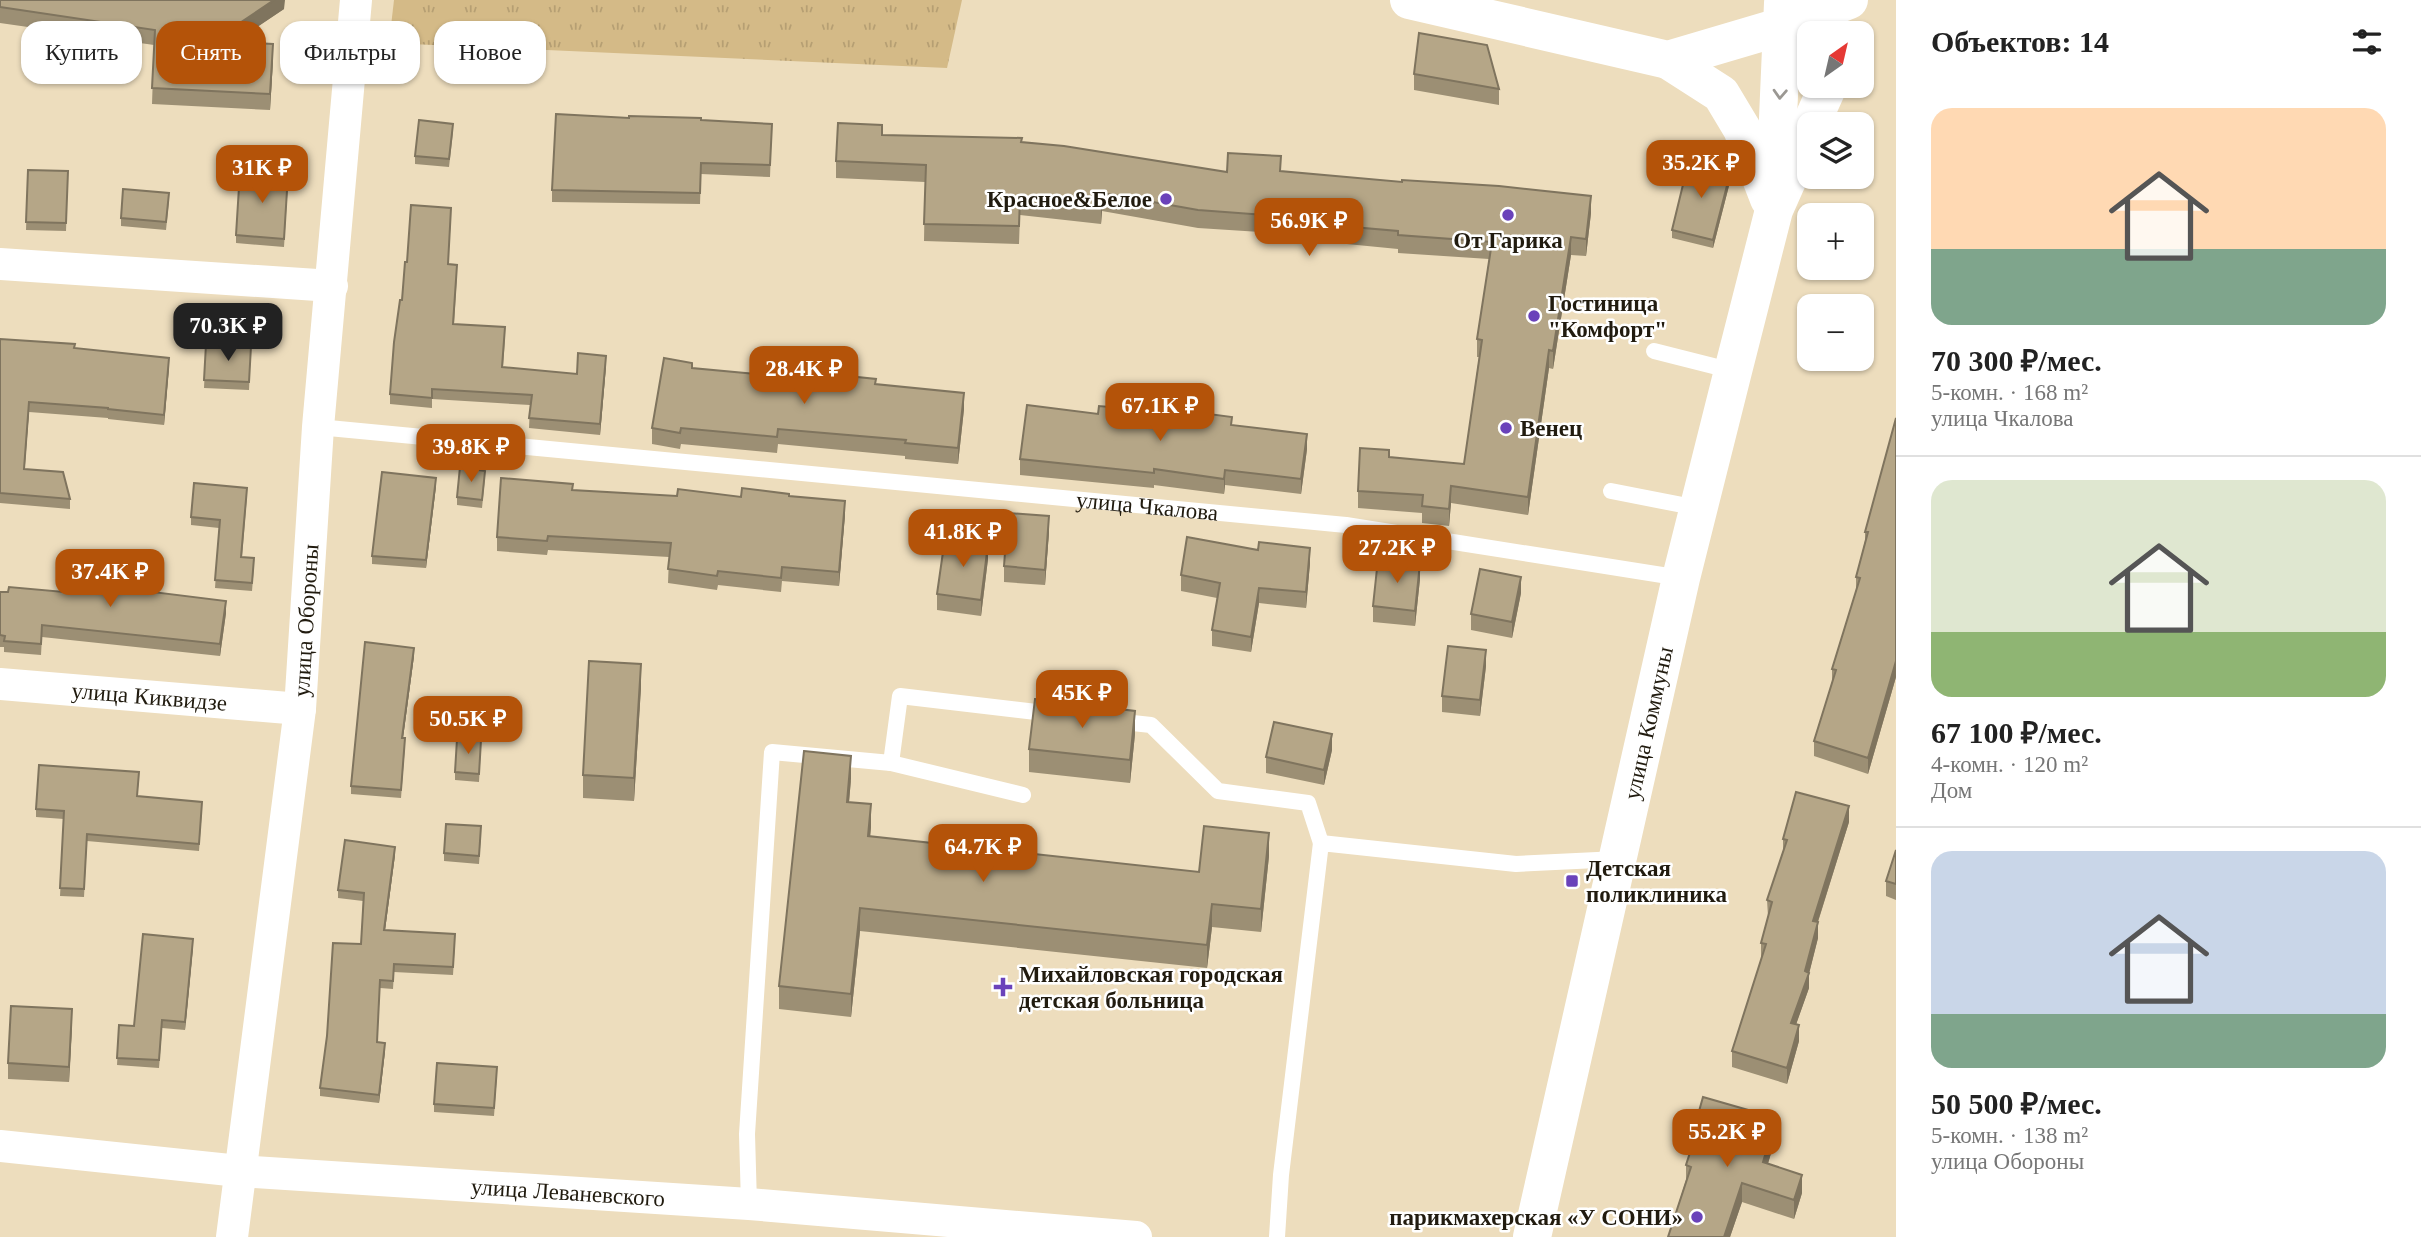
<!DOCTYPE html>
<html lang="ru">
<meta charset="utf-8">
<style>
body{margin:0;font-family:"Times New Roman",serif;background:#f2f2f2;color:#222;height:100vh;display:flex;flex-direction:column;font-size:26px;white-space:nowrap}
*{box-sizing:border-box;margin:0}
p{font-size:23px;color:#767676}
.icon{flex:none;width:38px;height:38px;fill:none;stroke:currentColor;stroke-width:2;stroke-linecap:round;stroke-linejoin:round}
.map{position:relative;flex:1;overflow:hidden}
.drawer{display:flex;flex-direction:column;background:#fff;width:525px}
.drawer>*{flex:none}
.top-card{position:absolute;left:21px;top:21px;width:665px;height:63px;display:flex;gap:14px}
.needle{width:46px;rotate:34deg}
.controls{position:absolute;left:1797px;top:21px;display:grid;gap:14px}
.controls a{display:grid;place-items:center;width:77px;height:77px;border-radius:14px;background:#fff;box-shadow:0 2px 5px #0004;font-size:35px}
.price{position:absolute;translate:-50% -60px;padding:0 16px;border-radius:14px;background:#b45309;color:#fff;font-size:23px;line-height:46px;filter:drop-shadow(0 2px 4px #0008)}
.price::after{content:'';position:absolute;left:50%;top:42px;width:21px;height:16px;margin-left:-10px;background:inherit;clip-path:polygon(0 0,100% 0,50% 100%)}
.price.selected{background:#222;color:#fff}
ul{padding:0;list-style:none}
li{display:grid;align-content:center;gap:14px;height:371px;padding:0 35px}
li+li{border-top:2px solid #e0e0e0}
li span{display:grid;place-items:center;height:217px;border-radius:21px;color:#555}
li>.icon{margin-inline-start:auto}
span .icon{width:126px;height:126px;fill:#fffc;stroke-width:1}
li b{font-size:30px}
h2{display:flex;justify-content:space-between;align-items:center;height:84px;padding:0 35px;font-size:30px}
.tag{padding:0 24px;border-radius:21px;background:#fff;box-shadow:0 2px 5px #0004;font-size:24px;line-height:63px}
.tag.selected{background:#b45309;color:#fff}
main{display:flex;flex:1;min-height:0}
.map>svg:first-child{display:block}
.park{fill:url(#park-tufts)}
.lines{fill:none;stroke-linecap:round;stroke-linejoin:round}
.lane{stroke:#fff;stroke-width:16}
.street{stroke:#fff;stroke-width:32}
.secondary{stroke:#fff;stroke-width:38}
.wall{fill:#9c8f74}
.shaded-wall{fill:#7f745e}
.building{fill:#b5a687;stroke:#7f745e;stroke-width:2}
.oneway{stroke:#9b9893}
.poi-dot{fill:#6a42ba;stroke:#fff;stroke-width:2.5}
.labels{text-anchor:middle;stroke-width:5;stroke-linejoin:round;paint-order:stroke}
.poi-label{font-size:23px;font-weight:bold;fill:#211b0f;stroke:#fff;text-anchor:start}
.street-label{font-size:23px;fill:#211b0f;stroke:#fff}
</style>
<main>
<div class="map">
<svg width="1896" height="1237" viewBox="0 0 1896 1237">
<defs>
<pattern id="park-tufts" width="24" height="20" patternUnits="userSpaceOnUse" patternTransform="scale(1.75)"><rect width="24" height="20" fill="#d4ba87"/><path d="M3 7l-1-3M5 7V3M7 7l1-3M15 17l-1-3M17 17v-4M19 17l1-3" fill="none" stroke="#b69f73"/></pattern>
</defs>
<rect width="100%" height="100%" fill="#edddbd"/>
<path class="park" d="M394,0H962L947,68L389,43Z"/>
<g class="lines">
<g class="lane">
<path d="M1654,351L1733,371"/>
<path id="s1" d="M318,427L1346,525L1681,578"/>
<path d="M1611,491L1698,508"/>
<path d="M1114,721L1151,725L1218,791L1308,803L1321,843"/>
<path d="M891,763L1023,795"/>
<path d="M749,1204L747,1134L772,752L891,763L900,696L1053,714"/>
<path d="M1277,1237L1281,1175L1321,843L1516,864L1618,859"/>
</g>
<g class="street">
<path d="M0,264L332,286"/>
<path id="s2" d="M0,684L300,709"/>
<path id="s3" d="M0,1146L239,1171L749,1204L1136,1237"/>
<path id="s4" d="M232,1237L300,709L318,427L356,0"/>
</g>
<g class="secondary">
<path d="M1409,0L1668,60L1783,26L1849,0"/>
<path d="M1668,60L1721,94L1742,129L1769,199"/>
<path d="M1811,124L1828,86"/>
<path d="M1775,187L1783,3"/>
<path id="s5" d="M1532,1237L1681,578L1733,371L1774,210L1810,129"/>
</g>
</g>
<path class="wall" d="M0,0L284,9L234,42L273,60L270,110L152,104L154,45L0,23Z
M1414,74L1499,89V105L1414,90Z
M629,118L772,124L770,177L701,174L700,204L552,202V190Z
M453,132L449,167L415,164V156Z
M882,135L1021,142L1227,172L1281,171L1591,213L1586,256L1571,255L1553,369L1549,368L1528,515L1451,503L1449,526L1422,523V513L1358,508V491L1389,457L1464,464L1479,357H1477V339L1489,259L1398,253V249L1306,240V235L1198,228L1102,211L1101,224L1020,215L1019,244L924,241L925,182L836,178V161Z
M28,170L68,171L66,231L26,230Z
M1731,178L1713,248L1672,238V230Z
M288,182L284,247L236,243V235Z
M169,201L166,230L121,226V218Z
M451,218L448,264L457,275L454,324L505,338L503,367L577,374L606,366L600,435L529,428L530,405L432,399V408L390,404V394L407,262Z
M0,339L74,348L169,367L164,425L108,419V418L29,412L24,469L70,499V509L0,503Z
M206,344L251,346L249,390L204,388Z
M692,368L876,384L964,409L958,464L905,459V456L778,444L777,453L681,444L680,449L652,444V428Z
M1098,414L1232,425L1307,449L1301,494L1225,485L1224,494L1154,485V488L1020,475V459Z
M1896,418V677L1868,774L1814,756V741L1832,682V669L1856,591V577L1865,541V532Z
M485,478L482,508L457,505V497Z
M436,486L426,568L372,564V556Z
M573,490L677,496H789L845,515L839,586L782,581L781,592L718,585L717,590L668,583L669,557L548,550L547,555L497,551V537Z
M247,496L242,557L254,566L252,591L215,588L219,528L191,525V517Z
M1049,532L1045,585L1004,582V566Z
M988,559L981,616L937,610V594Z
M1310,563L1306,608L1259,603L1251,652L1212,646V630L1217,598L1181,591V575Z
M131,571L129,589L226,613L220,656L42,637L41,655L4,652V647H0V592L86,594Z
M1420,579L1415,626L1373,622V606Z
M1521,593L1512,638L1471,630V614Z
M414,656L403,738L405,746L401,798L351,794V786Z
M1486,666L1480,716L1442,712V696Z
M641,687L634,801L583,798V775Z
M1135,734L1130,783L1029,772V749Z
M481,748L479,782L455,780V772Z
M1332,750L1324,785L1266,773V757Z
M851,779L849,802L871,827L870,837L1199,872L1269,856L1261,932L1212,927L1207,968L860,931L851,1017L779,1009V986Z
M139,780L137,796L202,810L199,851L87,841L84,897L60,896L64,819L36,817V809Z
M1849,822L1818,922V938L1809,973V988L1796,1024L1799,1041L1787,1084L1732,1067V1051L1762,959L1761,958V943L1768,916L1767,900L1783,851V839Z
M481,834L479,864L444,861V853Z
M1896,850V900L1886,896V881Z
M395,855L385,930L455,942L453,975L394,972L393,989L380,988L377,1042L385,1051L379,1103L320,1096V1088L361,944L363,901L338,898V890Z
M193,947L185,1030L162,1028L159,1068L117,1065L119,1025L134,1026Z
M72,1025L69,1082L8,1079V1063Z
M497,1075L494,1116L434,1112V1104Z
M1694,1129L1776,1137L1768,1163L1802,1193L1794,1219L1742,1202L1730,1237H1668L1686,1180V1165L1694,1142Z"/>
<path class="shaded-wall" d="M274,0H285L284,9L213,57V41Z
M273,44V60L270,110V94Z
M1731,170V178L1713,248V240Z
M1102,193V211L1101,224V206Z
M1591,196V213L1586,256V239Z
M1571,237V255L1553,369V351Z
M1549,350V368L1528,515V497Z
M606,356V366L600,435V424Z
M169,358V367L164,425V415Z
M964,393V409L958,464V448Z
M29,402V412L24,478V469Z
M1307,434V449L1301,494V479Z
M1225,470V485L1224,494V479Z
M436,478V486L426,568V560Z
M1451,486V503L1449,526V509Z
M845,501V515L839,586V572Z
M1049,516V532L1045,585V570Z
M988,544V559L981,616V600Z
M1310,548V563L1306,608V592Z
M131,559V571L128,600V589Z
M1420,563V579L1415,626V611Z
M1521,577V593L1512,638V622Z
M1259,588V603L1251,652V637Z
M226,601V613L220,656V644Z
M414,648V656L402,745V738Z
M1486,650V666L1480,716V700Z
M1896,661V677L1868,774V758Z
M641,664V687L634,801V778Z
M1135,711V734L1130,783V760Z
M1332,734V750L1324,785V770Z
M851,756V779L847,825V802Z
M871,804V827L868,859V836Z
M1849,806V822L1813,937V921Z
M1269,833V856L1261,932V909Z
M395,847V855L384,938V930Z
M1212,904V927L1207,968V945Z
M860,908V931L851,1017V994Z
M1818,922V938L1808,978L1809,973V988L1791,1039V1023Z
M193,939V947L185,1030V1022Z
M72,1009V1025L69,1082V1067Z
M1799,1025V1041L1787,1084V1068Z
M385,1043V1051L379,1103V1095Z
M1776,1118V1137L1763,1180V1162Z
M1802,1175V1193L1794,1219V1200Z
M1742,1183V1202L1730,1237H1724Z"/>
<path class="building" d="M0,0H274L213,41L273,44L270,94L152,88L155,30L0,7Z
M1419,33L1487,45L1499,89L1414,74Z
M556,114L629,118V116L701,118V120L772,124L770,165L701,163L700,193L552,190Z
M419,120L453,124L449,159L415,156Z
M838,123L882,125V135L1022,138L1021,142L1064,146L1227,172L1228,153L1281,156L1280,171L1402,182V180L1499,186L1591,196L1586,239L1571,237L1553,351L1549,350L1528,497L1451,486L1449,509L1422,506L1423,495L1358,491L1360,448L1389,450V457L1464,464L1482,340L1477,339L1492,242L1398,235V231L1306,223V218L1198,210L1102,193L1101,206L1020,197L1019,226L924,224L926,165L836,161Z
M1689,160L1731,170L1713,240L1672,230Z
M28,170L68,171L66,223L26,222Z
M240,171L288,174L284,239L236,235Z
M123,189L169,193L166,222L121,218Z
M411,205L451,208L448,264L457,265L453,324L505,327L502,367L577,374L578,353L606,356L600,424L529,418L532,395L432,389V398L390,394L394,342L400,300H402L405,262H407Z
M0,339L75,344L74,348L169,358L164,415L108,409V408L29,402L24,469L63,472L70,499L0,493Z
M206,344L251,346L249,382L204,380Z
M664,358L692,363V368L818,380L819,373L876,379L875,384L964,393L958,448L905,443L906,440L778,429L777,437L681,428L680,433L652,428Z
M1027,405L1098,414L1099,406L1178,413L1179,410L1232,417L1231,425L1307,434L1301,479L1225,470L1224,479L1154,469V473L1020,459Z
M1896,418V661L1868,758L1814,741L1836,670L1832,669L1860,578L1856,577L1868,532H1865Z
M460,467L485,471L482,500L457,497Z
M382,472L436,478L426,560L372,556Z
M501,478L573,484L572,490L677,496L678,489L741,497L742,488L789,494V496L845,501L839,572L782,567L781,578L718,571L717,576L668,569L671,543L548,536L547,541L497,537Z
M194,483L247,488L241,557L254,558L252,583L215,580L220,520L191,517Z
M1008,513L1049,516L1045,570L1004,566Z
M1187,537L1258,550L1259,542L1310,548L1306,592L1259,588L1251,637L1212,630L1220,583L1181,575Z
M945,538L988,544L981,600L937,594Z
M90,555L131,559L128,589L226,601L220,644L42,625L41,644L4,641L5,636L0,635V592H8L9,587L86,594Z
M1378,559L1420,563L1415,611L1373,606Z
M1480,569L1521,577L1512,622L1471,614Z
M365,642L414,648L402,738H405L401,790L351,786Z
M1448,646L1486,650L1480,700L1442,696Z
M589,661L641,664L634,778L583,775Z
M1035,699L1135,711L1130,760L1029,749Z
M1274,722L1332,734L1324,770L1266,757Z
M457,739L481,740L479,774L455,772Z
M804,751L851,756L847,802L871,804L868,836L1199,872L1204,826L1269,833L1261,909L1212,904L1207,945L860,908L851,994L779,986Z
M39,765L139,772L137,796L202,802L199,844L87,834L84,889L60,888L64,811L36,809Z
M1796,792L1849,806L1813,921L1818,922L1805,971L1809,973L1791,1023L1799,1025L1787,1068L1732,1051L1766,944L1761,943L1772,902L1767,900L1787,840L1783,839Z
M446,824L481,826L479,856L444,853Z
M345,840L395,847L384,930L455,934L453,967L394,964L393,981L380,980L377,1042L385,1043L379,1095L320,1088L327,1036L333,943L361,944L364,893L338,890Z
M1896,850V884L1886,881Z
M143,934L193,939L185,1022L162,1020L159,1060L117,1058L119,1025L134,1026Z
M11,1006L72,1009L69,1067L8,1063Z
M437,1063L497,1067L494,1108L434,1104Z
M1703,1097L1776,1118L1763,1162L1802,1175L1794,1200L1742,1183L1724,1237H1668L1691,1167L1686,1165L1697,1131L1694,1129Z"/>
<defs><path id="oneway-chevron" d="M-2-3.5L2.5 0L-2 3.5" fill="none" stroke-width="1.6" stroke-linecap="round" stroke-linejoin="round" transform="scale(1.75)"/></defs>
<use class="oneway" href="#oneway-chevron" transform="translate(1780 94) rotate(93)"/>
<g class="poi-dot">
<circle cx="1166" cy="199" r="7"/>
<circle cx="1508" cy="215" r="7"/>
<circle cx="1534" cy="316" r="7"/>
<circle cx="1506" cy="428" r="7"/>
<rect x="1565" y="874" width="14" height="14" rx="3.5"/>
<path d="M999.5 976.5h7v7h7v7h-7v7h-7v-7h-7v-7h7z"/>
<circle cx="1697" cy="1217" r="7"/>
</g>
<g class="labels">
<g class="poi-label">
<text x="1152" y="207" text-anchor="end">Красное&amp;Белое</text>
<text x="1508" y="248" text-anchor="middle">От Гарика</text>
<text x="1548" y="311">Гостиница<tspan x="1548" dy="26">"Комфорт"</tspan></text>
<text x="1520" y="436">Венец</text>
<text x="1586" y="876">Детская<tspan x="1586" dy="26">поликлиника</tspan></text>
<text x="1019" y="982">Михайловская городская<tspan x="1019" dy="26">детская больница</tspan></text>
<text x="1683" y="1225" text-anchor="end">парикмахерская «У СОНИ»</text>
</g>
<g class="street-label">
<text dy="8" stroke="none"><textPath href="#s1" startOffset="833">улица Чкалова</textPath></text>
<text dy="8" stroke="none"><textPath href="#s4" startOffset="621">улица Обороны</textPath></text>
<text dy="8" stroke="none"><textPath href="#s2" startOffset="150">улица Киквидзе</textPath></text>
<text dy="8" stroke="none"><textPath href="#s5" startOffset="527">улица Коммуны</textPath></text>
<text dy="8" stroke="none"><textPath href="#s3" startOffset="570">улица Леваневского</textPath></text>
</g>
</g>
</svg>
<div class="controls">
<a><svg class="needle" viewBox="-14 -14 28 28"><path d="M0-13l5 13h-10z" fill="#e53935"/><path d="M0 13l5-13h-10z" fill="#767676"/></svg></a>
<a><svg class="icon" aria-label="layers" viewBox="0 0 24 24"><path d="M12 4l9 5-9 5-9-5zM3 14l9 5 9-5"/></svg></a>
<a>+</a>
<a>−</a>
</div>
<b class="price" style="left:1701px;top:200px">35.2K ₽</b>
<b class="price" style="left:262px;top:205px">31K ₽</b>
<b class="price" style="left:1309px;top:258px">56.9K ₽</b>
<b class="price selected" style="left:228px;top:363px">70.3K ₽</b>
<b class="price" style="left:804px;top:406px">28.4K ₽</b>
<b class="price" style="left:1160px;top:443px">67.1K ₽</b>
<b class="price" style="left:471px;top:484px">39.8K ₽</b>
<b class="price" style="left:963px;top:569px">41.8K ₽</b>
<b class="price" style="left:1397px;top:585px">27.2K ₽</b>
<b class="price" style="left:110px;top:609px">37.4K ₽</b>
<b class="price" style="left:1082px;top:730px">45K ₽</b>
<b class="price" style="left:468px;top:756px">50.5K ₽</b>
<b class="price" style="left:983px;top:884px">64.7K ₽</b>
<b class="price" style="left:1727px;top:1169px">55.2K ₽</b>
<div class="top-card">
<a class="tag">Купить</a>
<a class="tag selected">Снять</a>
<a class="tag">Фильтры</a>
<a class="tag">Новое</a>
</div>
</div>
<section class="drawer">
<h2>Объектов: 14<svg class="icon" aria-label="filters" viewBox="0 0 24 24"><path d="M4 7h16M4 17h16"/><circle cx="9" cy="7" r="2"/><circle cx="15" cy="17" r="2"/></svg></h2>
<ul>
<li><span style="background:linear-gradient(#ffd9b3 65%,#7fa58c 0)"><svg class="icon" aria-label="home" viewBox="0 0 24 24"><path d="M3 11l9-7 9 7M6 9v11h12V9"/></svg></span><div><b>70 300 ₽/мес.</b><p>5-комн. · 168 m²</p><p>улица Чкалова</p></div></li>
<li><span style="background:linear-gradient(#dfe7d0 70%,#8fb573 0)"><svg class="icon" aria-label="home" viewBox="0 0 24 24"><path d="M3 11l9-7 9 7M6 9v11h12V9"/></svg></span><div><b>67 100 ₽/мес.</b><p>4-комн. · 120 m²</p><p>Дом</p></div></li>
<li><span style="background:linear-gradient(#c9d6e8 75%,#7fa58c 0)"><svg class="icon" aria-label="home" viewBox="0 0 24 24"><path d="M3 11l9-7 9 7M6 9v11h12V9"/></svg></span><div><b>50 500 ₽/мес.</b><p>5-комн. · 138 m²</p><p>улица Обороны</p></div></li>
</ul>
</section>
</main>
